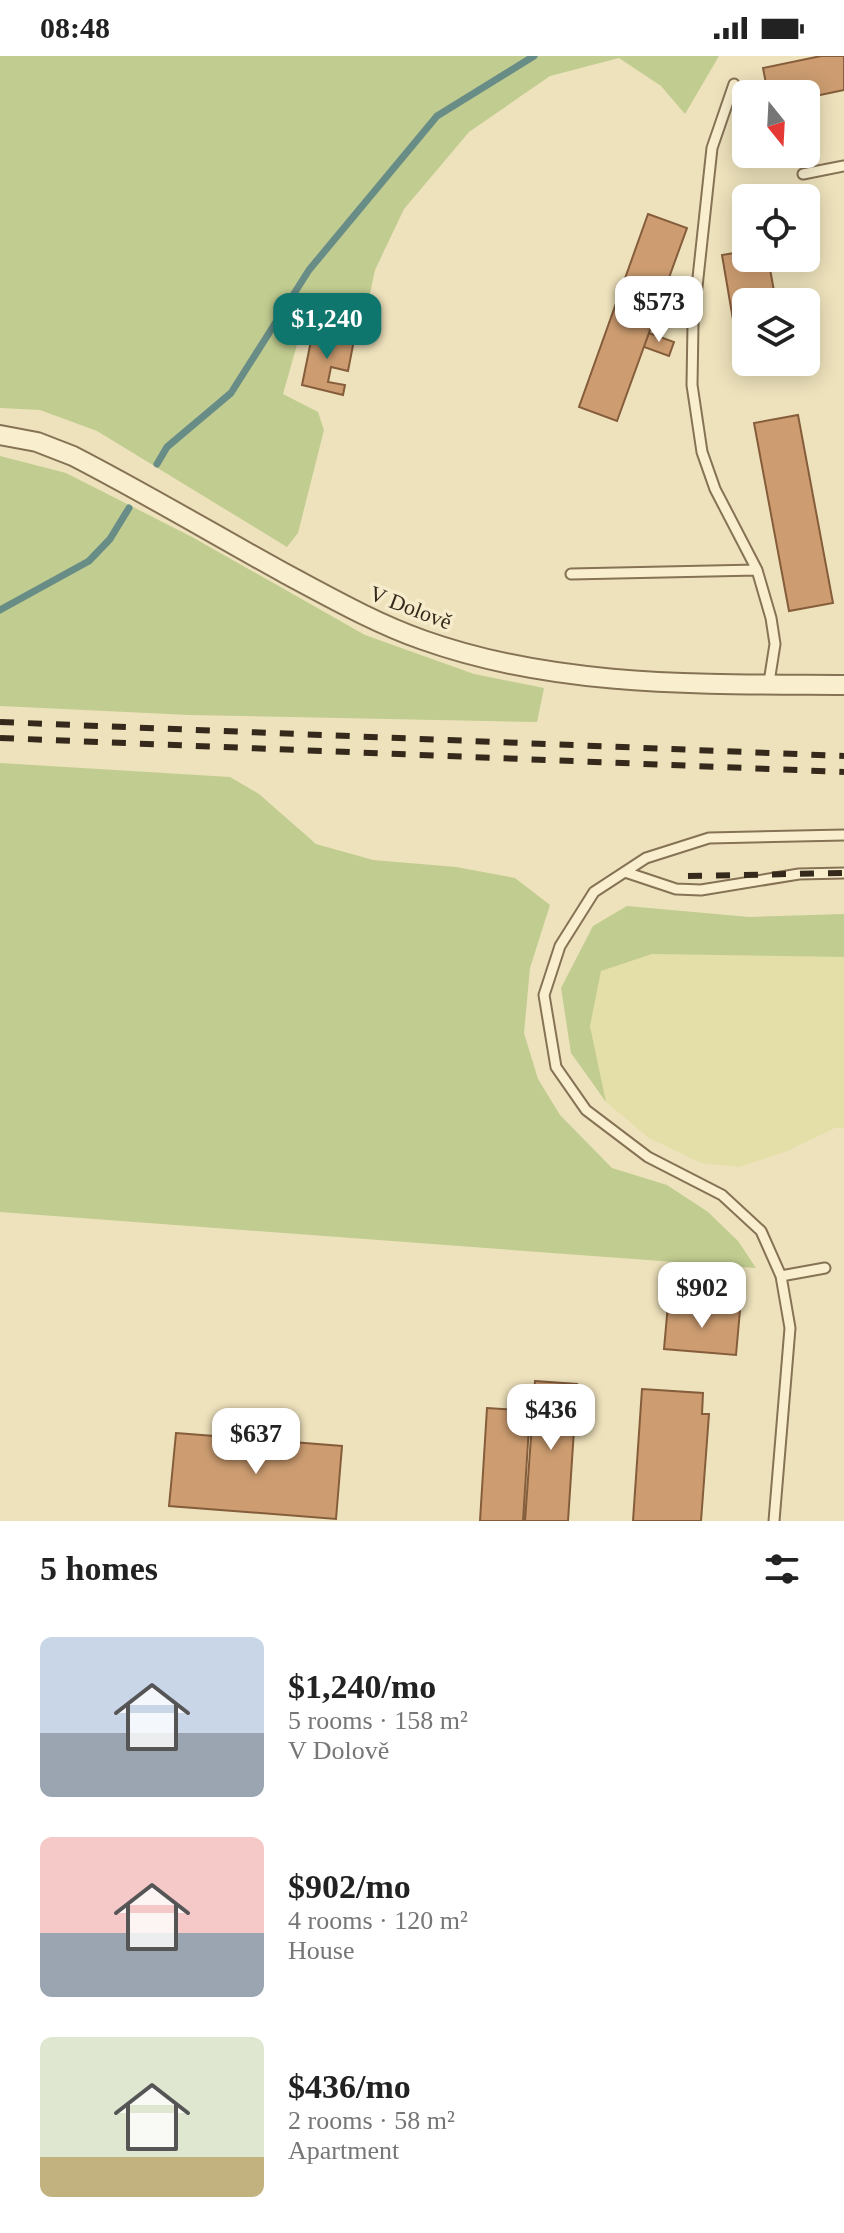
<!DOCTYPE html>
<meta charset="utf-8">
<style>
body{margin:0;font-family:"Times New Roman",serif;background:#f2f2f2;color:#222;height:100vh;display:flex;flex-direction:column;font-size:30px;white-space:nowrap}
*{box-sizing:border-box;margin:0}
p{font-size:26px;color:#767676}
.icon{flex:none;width:44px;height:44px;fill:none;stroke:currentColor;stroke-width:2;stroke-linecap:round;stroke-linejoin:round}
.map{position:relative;height:1465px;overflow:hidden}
.sheet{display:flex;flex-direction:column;background:#fff;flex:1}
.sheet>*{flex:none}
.needle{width:52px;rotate:162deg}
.fabs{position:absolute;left:732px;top:24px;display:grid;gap:16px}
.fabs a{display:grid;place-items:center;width:88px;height:88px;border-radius:12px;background:#fff;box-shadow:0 4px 20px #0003;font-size:40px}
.price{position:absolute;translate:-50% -68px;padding:0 18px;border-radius:16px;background:#fff;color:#222;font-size:26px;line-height:52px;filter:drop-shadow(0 2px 4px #0008)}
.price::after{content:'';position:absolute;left:50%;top:48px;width:24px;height:18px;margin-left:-12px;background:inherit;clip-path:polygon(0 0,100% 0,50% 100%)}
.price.on{background:#0f766e;color:#fff}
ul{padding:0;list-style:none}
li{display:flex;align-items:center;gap:24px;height:200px;padding:0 40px}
li span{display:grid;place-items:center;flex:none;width:224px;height:160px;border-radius:12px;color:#555}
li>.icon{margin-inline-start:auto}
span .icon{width:96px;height:96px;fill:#fffc;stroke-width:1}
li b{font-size:34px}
h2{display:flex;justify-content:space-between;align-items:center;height:96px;padding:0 40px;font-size:34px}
.status{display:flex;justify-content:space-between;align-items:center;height:56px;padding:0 40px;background:#fff;direction:ltr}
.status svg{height:22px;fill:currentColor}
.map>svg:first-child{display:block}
.farmland{fill:#e4dea9}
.green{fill:#c1cc90}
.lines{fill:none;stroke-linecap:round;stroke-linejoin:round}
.stream{stroke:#688c86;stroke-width:7}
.building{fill:#cd9d71;stroke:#855d3b;stroke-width:2}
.service-casing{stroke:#867255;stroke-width:13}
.minor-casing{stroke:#867255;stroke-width:22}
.service{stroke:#f9efcf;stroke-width:9}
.minor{stroke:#f9efcf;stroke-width:18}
.rail{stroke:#34291b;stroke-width:6;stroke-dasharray:14 14;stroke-linecap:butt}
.labels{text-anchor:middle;stroke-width:7;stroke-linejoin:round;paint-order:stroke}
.street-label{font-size:22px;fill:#34291b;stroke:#f6eccc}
</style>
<div class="status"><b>08:48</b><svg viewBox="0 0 49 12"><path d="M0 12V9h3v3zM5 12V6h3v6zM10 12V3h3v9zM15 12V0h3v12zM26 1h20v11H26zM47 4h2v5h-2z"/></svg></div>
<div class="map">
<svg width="844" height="1465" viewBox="0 0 844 1465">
<rect width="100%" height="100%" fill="#eee2bc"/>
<path class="farmland" d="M652,898L844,901V1072H835L785,1096L739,1111L701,1107L649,1082L606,1046L590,970L601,915Z"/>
<path class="green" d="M0,0H719L685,58L661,30L619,2L550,20L469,76L404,153L375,214L362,275L306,257L283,338L318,356L324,374L298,477L287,491L97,375L40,354L0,352Z
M0,400L66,417L192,481L365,579L474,618L544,632L537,666L189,659L0,650Z
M0,707L230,721L259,738L316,788L373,804L456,811L515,822L550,849L530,912L524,977L538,1023L560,1059L612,1112L667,1129L708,1156L738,1185L756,1212L0,1156Z
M627,850L749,861L844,858V901L652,898L601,915L590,970L606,1046L571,997L561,932L593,870Z"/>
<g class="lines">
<path class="stream" d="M157,408L167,391L231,337L309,214L437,60L534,0
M0,554L89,505L110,483L129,452"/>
</g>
<path class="building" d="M821,0H844V34L806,42V38H768L763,12Z
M648,158L687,172L617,365L579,351Z
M746,195V202H768L776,246H746V298L739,299L722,199Z
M313,275L354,284L348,315L331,311L328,326L345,329L343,339L302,329Z
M649,277L674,286L669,300L644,291Z
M798,359L833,547L789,555L754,367Z
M668,1248L740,1254L736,1299L664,1293Z
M535,1325L577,1328L568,1465H525Z
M642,1333L703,1337L702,1358H709L701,1465H633Z
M487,1352L530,1355L523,1465H480Z
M176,1377L342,1390L336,1463L169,1450Z"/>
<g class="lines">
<g class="service-casing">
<path id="service" d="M734,28L712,92L693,268L692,329L702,396L715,433L757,514L771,562L775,588L769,626
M803,118L844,110
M571,518L757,514
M625,816L676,833L701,834L799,818L844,817
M781,1220L825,1212
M774,1465L790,1272L781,1220L761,1175L722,1139L648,1101L586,1054L556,1011L544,939L560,890L594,836L646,802L709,782L844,779"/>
</g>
<g class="minor-casing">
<path id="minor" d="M0,379L37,386L73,400C145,437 215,479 286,518C331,542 375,567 423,584C558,632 702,628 844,629"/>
</g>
<use href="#service" class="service"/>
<use href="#minor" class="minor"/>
<path class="rail" d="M0,666L844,700
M0,682L844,716
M688,820L844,817"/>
</g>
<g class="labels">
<g class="street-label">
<text transform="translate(411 551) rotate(21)" y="8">V Dolově</text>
</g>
</g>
</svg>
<div class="fabs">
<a><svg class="needle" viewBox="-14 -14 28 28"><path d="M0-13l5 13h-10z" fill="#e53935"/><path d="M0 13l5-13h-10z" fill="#767676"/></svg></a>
<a><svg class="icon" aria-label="locate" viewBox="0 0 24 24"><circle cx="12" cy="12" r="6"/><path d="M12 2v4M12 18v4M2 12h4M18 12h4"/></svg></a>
<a><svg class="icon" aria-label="layers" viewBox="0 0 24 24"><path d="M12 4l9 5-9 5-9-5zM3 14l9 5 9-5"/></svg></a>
</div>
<b class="price" style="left:659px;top:288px">$573</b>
<b class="price on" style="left:327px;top:305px">$1,240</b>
<b class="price" style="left:702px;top:1274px">$902</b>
<b class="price" style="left:551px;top:1396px">$436</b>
<b class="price" style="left:256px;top:1420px">$637</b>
</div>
<section class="sheet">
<h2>5 homes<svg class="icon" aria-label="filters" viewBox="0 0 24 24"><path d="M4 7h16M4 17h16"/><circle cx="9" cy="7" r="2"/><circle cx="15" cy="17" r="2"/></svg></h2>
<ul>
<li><span style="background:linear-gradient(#c9d6e8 60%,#9aa5b1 0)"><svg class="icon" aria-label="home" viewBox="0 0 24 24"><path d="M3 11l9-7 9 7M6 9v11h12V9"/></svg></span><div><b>$1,240/mo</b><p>5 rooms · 158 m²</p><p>V Dolově</p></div></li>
<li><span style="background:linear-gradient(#f6c9c9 60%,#9aa5b1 0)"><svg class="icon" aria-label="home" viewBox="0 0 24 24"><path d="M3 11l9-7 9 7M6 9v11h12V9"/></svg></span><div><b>$902/mo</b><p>4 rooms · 120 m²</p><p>House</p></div></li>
<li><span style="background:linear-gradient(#dfe7d0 75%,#c2b280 0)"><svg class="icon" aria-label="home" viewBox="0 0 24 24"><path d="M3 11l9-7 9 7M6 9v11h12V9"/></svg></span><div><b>$436/mo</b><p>2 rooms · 58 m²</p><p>Apartment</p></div></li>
</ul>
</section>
